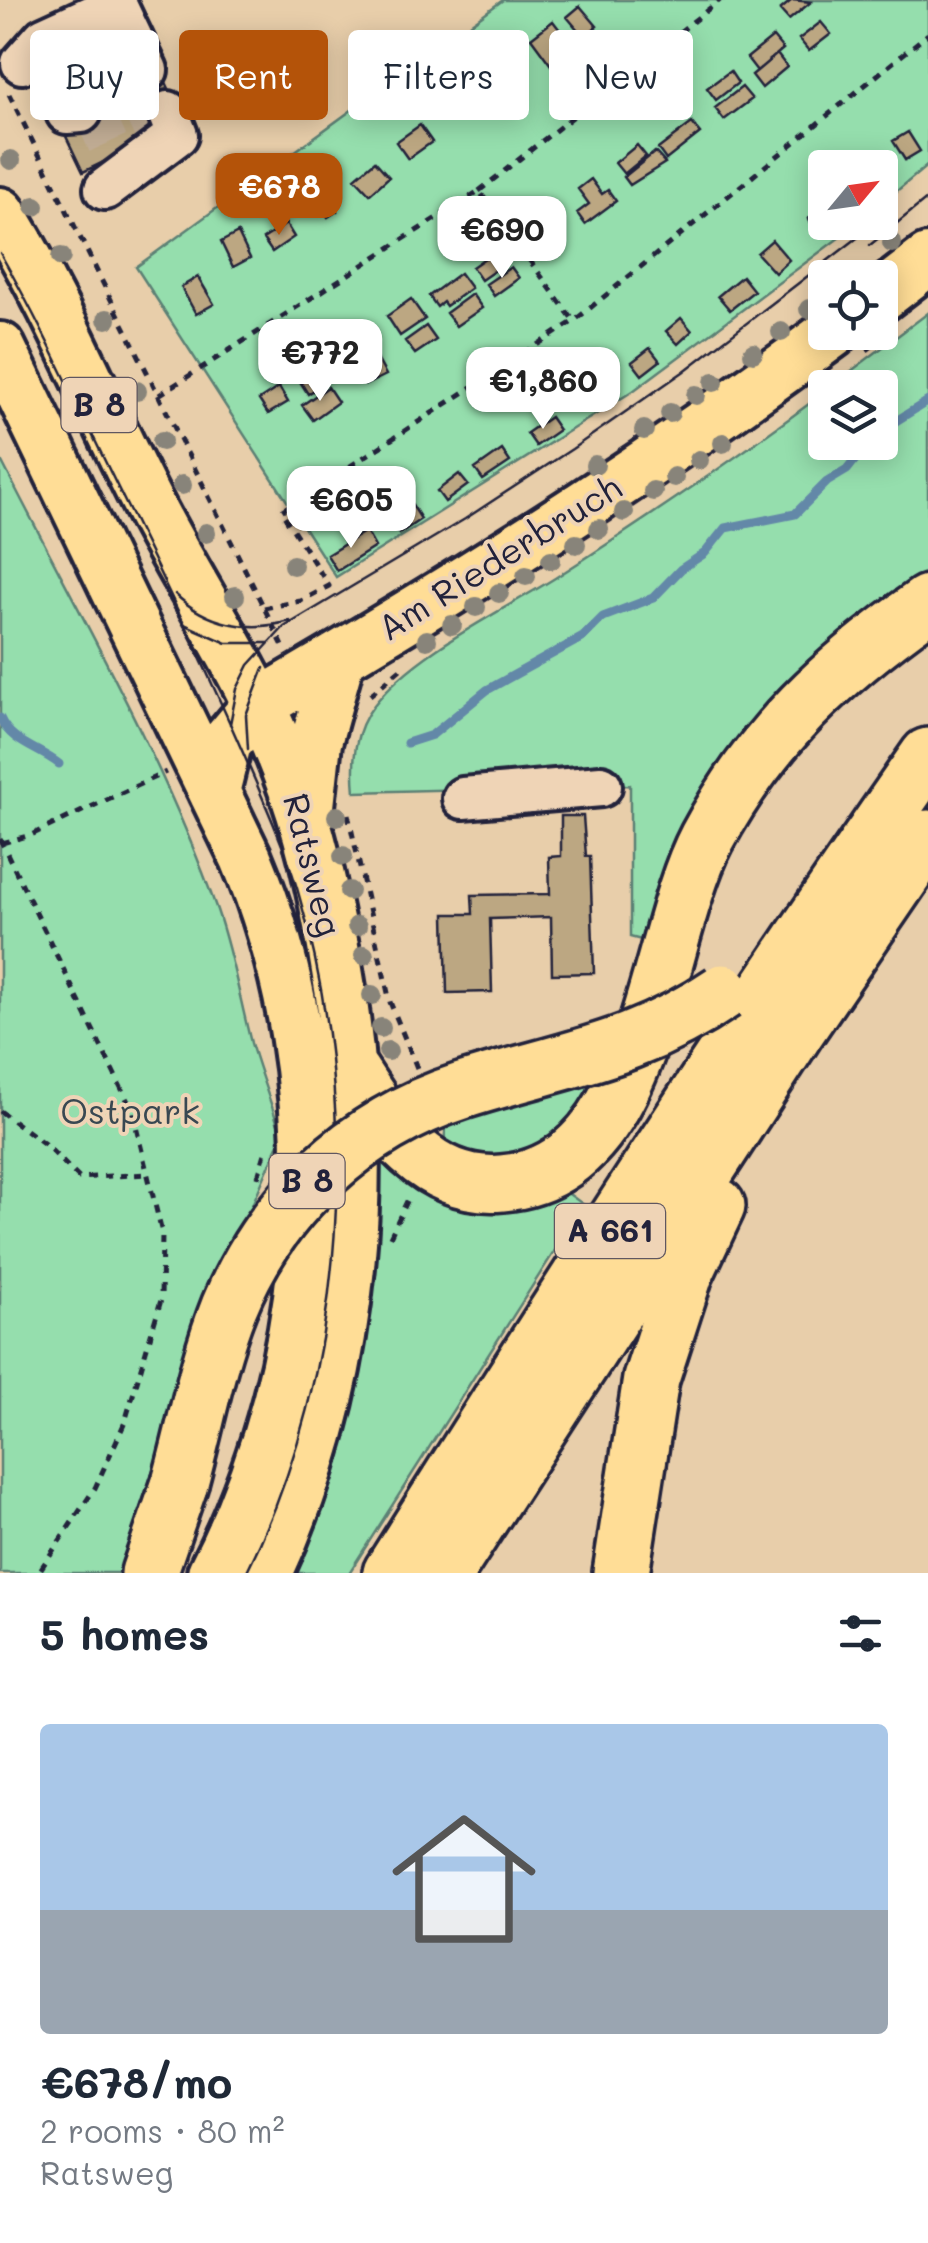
<!DOCTYPE html>
<meta charset="utf-8">
<style>
body{margin:0;font-family:Mali,sans-serif;background:#f6f6f7;color:#1f2937;height:100vh;display:flex;flex-direction:column;font-size:38px;white-space:nowrap}
*{box-sizing:border-box;margin:0}
p{font-size:32px;color:#747a83}
.icon{flex:none;width:55px;height:55px;fill:none;stroke:currentColor;stroke-width:2;stroke-linecap:round;stroke-linejoin:round}
.map{position:relative;height:1573px;overflow:hidden}
.panel{display:flex;flex-direction:column;background:#fff;flex:1}
.panel>*{flex:none}
.banner{position:absolute;left:30px;top:30px;width:870px;height:90px;display:flex;gap:20px}
.needle{width:65px;rotate:61deg}
.tools{position:absolute;left:808px;top:150px;display:grid;gap:20px}
.tools a{display:grid;place-items:center;width:90px;height:90px;border-radius:10px;background:#fff;box-shadow:0 5px 25px #0003;font-size:50px}
.price{position:absolute;translate:-50% -85px;padding:0 22px;border-radius:20px;background:#fff;color:#222;font-size:32px;line-height:65px;filter:drop-shadow(0 2px 5px #0008)}
.price::after{content:'';position:absolute;left:50%;top:60px;width:30px;height:22px;margin-left:-15px;background:inherit;clip-path:polygon(0 0,100% 0,50% 100%)}
.price.selected{background:#b45309;color:#fff}
ul{padding:0;list-style:none}
li{display:grid;align-content:center;gap:20px;height:530px;padding:0 40px}
li+li{border-top:2px solid #e0e1e3}
li span{display:grid;place-items:center;height:310px;border-radius:10px;color:#555}
li>.icon{margin-inline-start:auto}
span .icon{width:180px;height:180px;fill:#fffc;stroke-width:1}
li b{font-size:42px}
h2{display:flex;justify-content:space-between;align-items:center;height:120px;padding:0 40px;font-size:42px}
.chip{padding:0 35px;border-radius:10px;background:#fff;box-shadow:0 5px 25px #0003;font-size:35px;line-height:90px}
.chip.selected{background:#b45309;color:#fff}
.map>svg:first-child{display:block}
.green{fill:#95dead;stroke:#5c8074;stroke-width:2.5}
.lines{fill:none;stroke-linecap:round;stroke-linejoin:round}
.stream{stroke:#6488a8;stroke-width:9}
.building{fill:#bca782;stroke:#22223b;stroke-width:2.5}
.minor-tunnel{stroke:#c0ac94;stroke-width:40;stroke-dasharray:40 20;stroke-linecap:butt}
.minor-casing{stroke:#22223b;stroke-width:48}
.major-casing{stroke:#22223b;stroke-width:58}
.highway-casing{stroke:#22223b;stroke-width:62}
.path{stroke:#22223b;stroke-width:5;stroke-dasharray:8 8;stroke-linecap:butt}
.minor{stroke:#efd4b6;stroke-width:40}
.major{stroke:#ffdd96;stroke-width:50}
.highway{stroke:#ffdd96;stroke-width:55}
.tram{stroke:#22223b;stroke-width:2.5}
.highway-bridge-casing{stroke:#22223b;stroke-width:62;stroke-linecap:butt}
.highway-bridge{stroke:#ffdd96;stroke-width:55}
.tree{fill:#88847a}
.labels{text-anchor:middle;stroke-width:8;stroke-linejoin:round;paint-order:stroke}
.shield{fill:#efd4b6;stroke:#605760;stroke-width:2.5}
.shield-label{font-size:32px;font-weight:bold;fill:#22223b}
.street-label{font-size:35px;fill:#22223b;stroke:#efd4b6}
.park-label{font-size:35px;fill:#394852;stroke:#efd4b6}
</style>
<div class="map">
<svg width="928" height="1573" viewBox="0 0 928 1573">
<rect width="100%" height="100%" fill="#e8ceaa"/>
<filter id="ink" filterUnits="userSpaceOnUse"><feTurbulence type="fractalNoise" baseFrequency=".01" numOctaves="2"/><feDisplacementMap in="SourceGraphic" scale="20" xChannelSelector="R" yChannelSelector="G"/><feConvolveMatrix kernelMatrix="1 2 1 2 8 2 1 2 1" color-interpolation-filters="sRGB"/></filter>
<g filter="url(#ink)">
<path class="green" d="M503,0H928V165L880,205V168H825V222L859,223L633,391L336,577L136,267Z
M928,313V583L649,942L630,937V785L355,792C352,760 354,731 374,705C414,653 499,613 555,578C647,519 737,458 825,392V442H880V388L830,387Z
M0,458C75,606 161,753 217,910C232,954 240,999 251,1043C260,1074 272,1105 282,1137L204,1314L119,1573H0Z
M602,1078L555,1141L487,1161L444,1147L446,1119Z
M369,1157L562,1189L584,1205L349,1573H283Z"/>
<g class="lines">
<path class="stream" d="M880,431L928,401
M0,718C11,743 39,748 59,764
M407,743L432,735L487,690L583,637L603,617L653,598L681,569L705,553L725,528L795,514L827,482L847,470L869,442"/>
</g>
<path class="building" d="M792,0L811,2L789,20L780,10Z
M580,6L597,26L584,37L567,17Z
M109,16L135,70L75,98L48,45Z
M553,21L579,55L556,72L531,38Z
M821,22L831,34L809,51L799,39Z
M773,37L783,49L757,71L747,58Z
M777,54L787,67L762,88L752,75Z
M511,57L529,80L504,98L491,81L508,68L504,62Z
M158,65L178,108L157,118L136,75Z
M730,71L738,83L716,100L707,88Z
M121,76L132,100L145,94L164,133L83,172L64,132L86,122L75,98Z
M462,87L483,111L472,120L451,96Z
M742,87L752,99L724,120L715,108Z
M692,123L700,133L666,160L658,149Z
M420,125L432,142L408,159L396,142Z
M908,132L920,151L905,160L893,141Z
M637,145L646,156L624,174L615,163Z
M655,152L665,163L630,185L624,177Z
M375,161L389,177L370,194L355,178Z
M591,179L602,194L608,190L616,201L585,224L577,213L589,204L578,189Z
M323,187L337,211L328,217L312,193Z
M550,204L564,221L542,239L528,222Z
M825,205V222H831L819,232L808,219Z
M286,224L294,237L272,252L263,239Z
M556,232L565,243L547,257L538,246Z
M238,233L250,258L233,267L221,242Z
M772,240L789,260L775,273L757,253Z
M498,249L507,262L481,280L472,267Z
M511,267L519,278L494,296L486,284Z
M460,273L471,288L446,306L443,302L437,307L429,296Z
M742,276L754,291L730,310L718,296Z
M198,277L214,304L196,314L181,287Z
M472,294L482,308L456,326L446,313Z
M411,299L425,319L400,336L387,316Z
M681,318L692,331L678,344L666,331Z
M426,326L436,340L415,354L405,341Z
M367,336L375,348L354,362L346,349Z
M650,348L660,361L642,375L632,362Z
M376,357L386,375L365,385L356,367Z
M312,360L326,382L308,394L294,372Z
M279,387L288,402L268,414L259,400Z
M328,387L338,402L313,420L302,405Z
M550,417L559,430L536,446L527,433Z
M502,450L510,462L483,480L475,469Z
M459,474L468,485L445,502L437,491Z
M411,503L421,519L399,534L389,518Z
M366,531L375,547L337,571L327,555Z
M561,816H583L586,856H590L594,973L552,974L551,917L490,919L492,992L447,993L445,914H473L472,895L550,894L549,857L561,856Z"/>
<g class="lines">
<path class="minor-tunnel" d="M138,97L156,136
M91,107L114,157
M81,112L127,89"/>
<g class="minor-casing">
<path id="minor" d="M22,63L44,38L116,5L147,70
M67,113L81,112
M105,189L177,135L168,112
M463,798L601,786"/>
</g>
<g class="major-casing">
<path id="major" d="M0,213C57,305 98,406 147,502C193,592 251,675 287,770C310,829 323,890 334,952C372,1162 358,1378 267,1573
M880,297L928,260
M0,348L246,858C340,1082 324,1357 213,1573
M214,792L226,743L258,705C456,590 650,469 833,332
M308,815L316,742L339,659"/>
</g>
<g class="highway-casing">
<path id="highway" d="M352,1073C387,1128 428,1189 502,1183C650,1171 653,941 707,838C762,735 834,669 928,603
M149,1573L180,1483
M391,1573C565,1297 741,1023 928,756
M445,1573L797,1030L928,838
M621,1573L651,1379L685,1274L717,1206"/>
</g>
<path class="path" d="M9,94L284,648
M479,191L720,0
M867,350L886,335
M159,395L479,191L574,321
M264,608L301,601L329,586L281,511L574,321L928,34
M370,695L404,666
M348,814L390,1002L417,1068
M0,839L132,1110L162,1233L161,1300L125,1422L95,1488L38,1573
M2,843L31,835L166,772
M0,1111L46,1145L79,1178L147,1174
M258,1177L266,1150
M390,1237L409,1197"/>
<use href="#minor" class="minor"/>
<use href="#major" class="major"/>
<use href="#highway" class="highway"/>
<path class="tram" d="M870,245L928,198
M0,253C49,338 88,429 132,516C171,595 209,675 244,755C263,799 283,843 297,888C362,1107 349,1368 246,1573
M175,594C206,624 248,633 290,621
M184,624L227,643H269
M230,724L237,689L249,665L284,627L465,519L572,449L683,372L878,222
M248,749L246,715L264,668"/>
<g class="highway-bridge-casing">
<path id="highway-bridge" d="M180,1483C196,1425 207,1362 229,1307C271,1204 356,1125 462,1091C559,1060 636,1052 723,992"/>
</g>
<use href="#highway-bridge" class="highway-bridge"/>
</g>
<g class="tree">
<circle cx="11" cy="160" r="10"/>
<circle cx="35" cy="206" r="10"/>
<circle cx="892" cy="243" r="10"/>
<circle cx="61" cy="257" r="10"/>
<circle cx="809" cy="309" r="10"/>
<circle cx="107" cy="319" r="10"/>
<circle cx="781" cy="332" r="10"/>
<circle cx="753" cy="353" r="10"/>
<circle cx="714" cy="382" r="10"/>
<circle cx="137" cy="391" r="10"/>
<circle cx="696" cy="395" r="10"/>
<circle cx="670" cy="413" r="10"/>
<circle cx="644" cy="430" r="10"/>
<circle cx="162" cy="441" r="10"/>
<circle cx="723" cy="443" r="10"/>
<circle cx="699" cy="460" r="10"/>
<circle cx="595" cy="465" r="10"/>
<circle cx="674" cy="477" r="10"/>
<circle cx="182" cy="485" r="10"/>
<circle cx="653" cy="491" r="10"/>
<circle cx="624" cy="512" r="10"/>
<circle cx="599" cy="529" r="10"/>
<circle cx="206" cy="533" r="10"/>
<circle cx="576" cy="544" r="10"/>
<circle cx="551" cy="560" r="10"/>
<circle cx="293" cy="565" r="10"/>
<circle cx="526" cy="576" r="10"/>
<circle cx="499" cy="593" r="10"/>
<circle cx="235" cy="596" r="10"/>
<circle cx="476" cy="607" r="10"/>
<circle cx="452" cy="625" r="10"/>
<circle cx="427" cy="640" r="10"/>
<circle cx="337" cy="816" r="10"/>
<circle cx="343" cy="856" r="10"/>
<circle cx="349" cy="891" r="10"/>
<circle cx="357" cy="926" r="10"/>
<circle cx="364" cy="955" r="10"/>
<circle cx="372" cy="995" r="10"/>
<circle cx="381" cy="1028" r="10"/>
<circle cx="388" cy="1051" r="10"/>
</g>
</g>
<g class="labels">
<g class="shield">
<rect x="61.5" y="378" width="75" height="54" rx="8"/>
<rect x="269.5" y="1154" width="75" height="54" rx="8"/>
<rect x="555" y="1204" width="110" height="54" rx="8"/>
</g>
<g class="shield-label">
<text x="99" y="416">B 8</text>
<text x="307" y="1192">B 8</text>
<text x="610" y="1242">A 661</text>
</g>
<g class="street-label">
<text transform="translate(500 558) rotate(-32)" y="12">Am Riederbruch</text>
<text transform="translate(312 865) rotate(76)" y="12">Ratsweg</text>
</g>
<g class="park-label">
<text x="130" y="1124">Ostpark</text>
</g>
</g>
</svg>
<div class="tools">
<a><svg class="needle" viewBox="-14 -14 28 28"><path d="M0-13l5 13h-10z" fill="#e53935"/><path d="M0 13l5-13h-10z" fill="#747a83"/></svg></a>
<a><svg class="icon" aria-label="locate" viewBox="0 0 24 24"><circle cx="12" cy="12" r="6"/><path d="M12 2v4M12 18v4M2 12h4M18 12h4"/></svg></a>
<a><svg class="icon" aria-label="layers" viewBox="0 0 24 24"><path d="M12 4l9 5-9 5-9-5zM3 14l9 5 9-5"/></svg></a>
</div>
<b class="price selected" style="left:279px;top:238px">€678</b>
<b class="price" style="left:502px;top:281px">€690</b>
<b class="price" style="left:320px;top:404px">€772</b>
<b class="price" style="left:543px;top:432px">€1,860</b>
<b class="price" style="left:351px;top:551px">€605</b>
<div class="banner">
<a class="chip">Buy</a>
<a class="chip selected">Rent</a>
<a class="chip">Filters</a>
<a class="chip">New</a>
</div>
</div>
<section class="panel">
<h2>5 homes<svg class="icon" aria-label="filters" viewBox="0 0 24 24"><path d="M4 7h16M4 17h16"/><circle cx="9" cy="7" r="2"/><circle cx="15" cy="17" r="2"/></svg></h2>
<ul>
<li><span style="background:linear-gradient(#a9c7e8 60%,#9aa5b1 0)"><svg class="icon" aria-label="home" viewBox="0 0 24 24"><path d="M3 11l9-7 9 7M6 9v11h12V9"/></svg></span><div><b>€678/mo</b><p>2 rooms · 80 m²</p><p>Ratsweg</p></div></li>
</ul>
</section>
